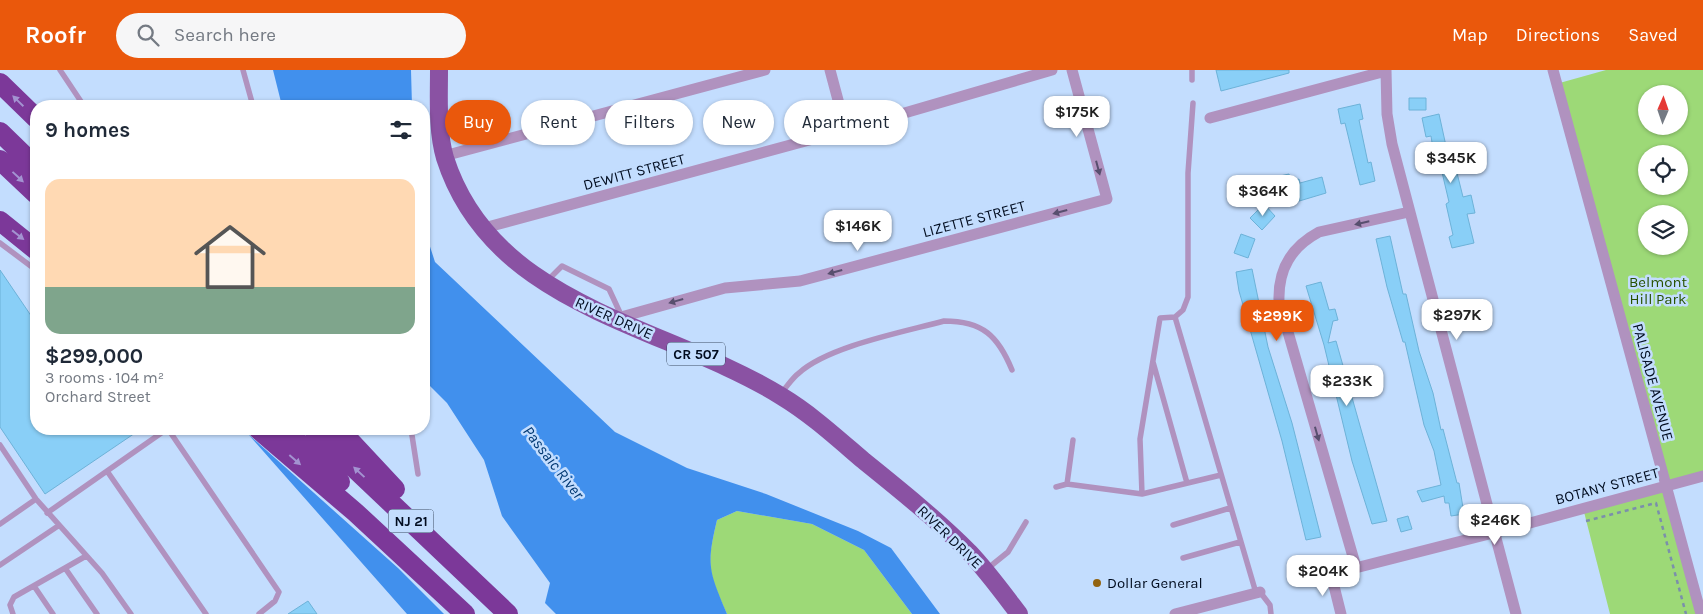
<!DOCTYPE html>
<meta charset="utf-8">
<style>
body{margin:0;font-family:Karla,sans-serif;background:#f6f6f7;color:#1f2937;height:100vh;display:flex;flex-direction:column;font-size:19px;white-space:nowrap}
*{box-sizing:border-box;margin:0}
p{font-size:16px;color:#747a83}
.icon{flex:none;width:28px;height:28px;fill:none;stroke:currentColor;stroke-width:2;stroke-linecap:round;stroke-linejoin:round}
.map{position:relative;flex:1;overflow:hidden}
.drawer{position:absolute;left:30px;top:30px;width:400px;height:335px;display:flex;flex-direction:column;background:#fff;border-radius:20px;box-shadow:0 1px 4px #0004}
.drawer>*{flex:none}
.top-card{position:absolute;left:445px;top:30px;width:475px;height:45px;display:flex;gap:10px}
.needle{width:32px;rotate:2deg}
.fabs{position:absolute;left:1638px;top:15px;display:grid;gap:10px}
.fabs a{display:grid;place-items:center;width:50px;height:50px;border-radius:50%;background:#fff;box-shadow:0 1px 4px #0004;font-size:25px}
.price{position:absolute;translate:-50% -42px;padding:0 11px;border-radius:10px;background:#fff;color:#222;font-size:16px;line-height:32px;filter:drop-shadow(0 1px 2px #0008)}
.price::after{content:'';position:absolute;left:50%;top:30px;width:15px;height:11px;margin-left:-8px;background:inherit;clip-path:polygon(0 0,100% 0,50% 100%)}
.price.current{background:#ea580c;color:#fff}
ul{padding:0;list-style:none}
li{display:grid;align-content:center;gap:10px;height:265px;padding:0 15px}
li+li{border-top:1px solid #e0e1e3}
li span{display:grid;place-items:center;height:155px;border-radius:15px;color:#555}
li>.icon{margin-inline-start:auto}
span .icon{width:90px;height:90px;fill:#fffc;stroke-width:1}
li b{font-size:21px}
h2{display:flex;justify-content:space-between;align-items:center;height:60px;padding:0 15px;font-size:21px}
.pill{padding:0 18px;border-radius:22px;background:#fff;box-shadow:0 1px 4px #0004;font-size:18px;line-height:45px}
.pill.current{background:#ea580c;color:#fff}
header{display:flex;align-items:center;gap:30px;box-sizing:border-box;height:70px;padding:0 25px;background:#ea580c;color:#fff}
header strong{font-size:24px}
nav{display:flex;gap:28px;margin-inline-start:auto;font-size:18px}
.search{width:350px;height:45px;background:#f6f6f7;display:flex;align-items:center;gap:12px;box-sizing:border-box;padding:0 18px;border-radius:28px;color:#747a83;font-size:19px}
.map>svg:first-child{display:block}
.green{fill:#9dd977;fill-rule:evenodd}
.water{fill:#4190ed}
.building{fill:#89cff7;stroke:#6db2d8}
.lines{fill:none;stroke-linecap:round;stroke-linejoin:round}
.path{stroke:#7b8fab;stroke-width:2.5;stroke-dasharray:4 4;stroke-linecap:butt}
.lane{stroke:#b092bf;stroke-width:5.5}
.street{stroke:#b092bf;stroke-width:11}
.primary{stroke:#8a52a3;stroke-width:18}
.highway{stroke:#7c3899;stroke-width:20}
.oneway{fill:#a393d1}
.oneway2{fill:#584f6f}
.poi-dot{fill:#926311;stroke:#c3ddfe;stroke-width:2}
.labels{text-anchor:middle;stroke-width:5;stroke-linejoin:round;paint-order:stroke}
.shield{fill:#c3ddfe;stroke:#3b4b62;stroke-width:1}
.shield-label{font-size:14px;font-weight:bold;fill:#010c1f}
.street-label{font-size:15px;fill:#010c1f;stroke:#c3ddfe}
.park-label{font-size:15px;fill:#285100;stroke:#c3ddfe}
.poi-label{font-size:15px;fill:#010c1f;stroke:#c3ddfe;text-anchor:start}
.water-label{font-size:16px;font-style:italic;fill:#003872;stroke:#c3ddfe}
</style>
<header>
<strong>Roofr</strong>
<div class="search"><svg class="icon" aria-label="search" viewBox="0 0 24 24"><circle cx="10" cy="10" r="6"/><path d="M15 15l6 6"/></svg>Search here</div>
<nav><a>Map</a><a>Directions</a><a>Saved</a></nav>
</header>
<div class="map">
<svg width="1703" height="544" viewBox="0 0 1703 544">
<rect width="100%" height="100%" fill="#c3ddfe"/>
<path class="green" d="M1606,0H1703V406L1666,416L1701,544H1610L1583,438L1665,416L1556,14ZM1646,24H1679V56H1646ZM1646,84H1679V116H1646ZM1646,144H1679V176H1646Z
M737,441L812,454L864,480L912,544H727C708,501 706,496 717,450Z"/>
<path class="water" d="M273,0H411L412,36H282Z
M424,158L435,192L615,362L687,398L766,424L858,461L891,478L940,544H912L864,480L812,454L737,441L717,450C706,496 709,501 727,544H556L545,533L550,513L502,446L484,390L447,333L424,310Z
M248,364L398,498L444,544H407Z"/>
<path class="building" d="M1216,0H1289V3L1221,21Z
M1409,28H1426V40H1409Z
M1360,34L1363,49L1359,50L1368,93L1371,92L1375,111L1360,115L1345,53L1341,54L1338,39Z
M1439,44L1446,76L1453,75L1455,95L1463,127L1471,125L1475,143L1467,144L1474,173L1452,178L1449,167L1453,165L1446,134L1449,132L1441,98H1436L1431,66L1426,67L1422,48Z
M1289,104L1291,111L1299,109L1300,113L1322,107L1326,123L1286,135L1283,120L1274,122L1271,108Z
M1264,134L1275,146L1262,160L1250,148Z
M1241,164L1255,169L1248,188L1234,183Z
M1390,166L1403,224H1406L1419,281L1433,323L1441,360L1443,359L1457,413H1459L1464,444L1451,446L1449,433H1445L1444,426L1422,432L1417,421L1441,415L1434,381L1424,355L1405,272H1403L1387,217L1376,169Z
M1252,199L1268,277L1292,353L1321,467L1306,470L1282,371L1239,221L1236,202Z
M0,200L36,253V359H141L45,424L0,357Z
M1321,212L1329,240L1335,239L1338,250L1333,251L1328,273L1336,271L1387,451L1372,454L1352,391L1324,275L1306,216Z
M1408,446L1412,459L1401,462L1397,449Z
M308,531L317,544H288Z"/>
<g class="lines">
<path class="path" d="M1586,451L1656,433L1686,544"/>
<path class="lane" d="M60,0L84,36
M243,0L253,36
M1192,10V0
M0,173L36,200
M548,210L562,196L609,219L622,247
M1175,247L1183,240L1188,227V103L1193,33
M1153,292L1187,413
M781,323C787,317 792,308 799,303C829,276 904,262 944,251C983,251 998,266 1012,300
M168,359L279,522L275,531L259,544
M411,359L418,404
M0,375L36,429L102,503L131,544
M107,401L206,544
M1067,414L1073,370
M1056,417L1067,414L1142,424L1140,369L1160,248L1175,247L1256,523
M1142,424L1221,405
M47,443L167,359
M0,454L36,429
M1173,455L1230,438
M86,486L65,498L97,544
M1183,488L1240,472
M0,495L58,456
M987,499L1008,482L1026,452
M34,516L53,544
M1260,522L1270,535L1271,544
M13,544L10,535L14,527L65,498"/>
<path class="street" d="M830,0L846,60
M1386,0L1387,44L1392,74L1516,544
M1553,0L1701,544
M1210,48L1386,1
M444,86L765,0
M484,158L846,60L1052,0
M614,249L725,218L800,211L1107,129L1072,0
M1356,497L1279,231C1278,199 1291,177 1319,162L1409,142
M1331,504L1341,544
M1316,508L1493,463L1703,406
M1175,544L1260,522"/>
<path class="primary" d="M439,0C439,28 437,61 445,88C493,238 665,254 781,326C811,344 837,368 864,391C900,420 936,449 969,482C987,501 1003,523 1019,544"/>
<path class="highway" d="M0,13L36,48
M0,62L36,97
M0,90L36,124
M0,151L36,180
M258,359L355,442L465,544
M284,359L340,412
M313,359L508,544
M339,359L395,419"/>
</g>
<defs><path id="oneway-solid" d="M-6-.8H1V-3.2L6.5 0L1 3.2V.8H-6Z" transform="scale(1.25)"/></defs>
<g class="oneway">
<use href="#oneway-solid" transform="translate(18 31) rotate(-136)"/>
<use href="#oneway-solid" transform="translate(18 107) rotate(43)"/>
<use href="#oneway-solid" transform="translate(18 165) rotate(38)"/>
<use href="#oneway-solid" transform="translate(295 390) rotate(41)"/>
<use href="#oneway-solid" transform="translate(359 402) rotate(-137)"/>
</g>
<g class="oneway2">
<use href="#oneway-solid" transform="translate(1098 98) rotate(75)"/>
<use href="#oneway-solid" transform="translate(1060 142) rotate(165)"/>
<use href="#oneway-solid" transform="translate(1362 153) rotate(167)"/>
<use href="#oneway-solid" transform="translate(835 202) rotate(165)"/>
<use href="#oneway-solid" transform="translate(676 231) rotate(164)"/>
<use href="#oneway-solid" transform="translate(1317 364) rotate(74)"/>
</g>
<circle class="poi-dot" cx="1097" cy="513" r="5"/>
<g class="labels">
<g class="shield">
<rect x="667" y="272.5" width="58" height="23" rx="4"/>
<rect x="388.5" y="439.5" width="45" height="23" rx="4"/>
</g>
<g class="shield-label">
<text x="696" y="289">CR 507</text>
<text x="411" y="456">NJ 21</text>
</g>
<g class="street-label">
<text transform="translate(634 102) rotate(-15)" y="5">DEWITT STREET</text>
<text transform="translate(974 149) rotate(-15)" y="5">LIZETTE STREET</text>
<text transform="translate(614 248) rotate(24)" y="5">RIVER DRIVE</text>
<text transform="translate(1653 312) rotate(75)" y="5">PALISADE AVENUE</text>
<text transform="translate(1607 416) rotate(-15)" y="5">BOTANY STREET</text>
<text transform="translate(950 467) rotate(44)" y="5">RIVER DRIVE</text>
</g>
<g class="park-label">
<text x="1658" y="217">Belmont<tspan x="1658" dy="17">Hill Park</tspan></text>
</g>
<g class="poi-label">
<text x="1107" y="518">Dollar General</text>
</g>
<g class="water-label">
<text transform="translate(554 392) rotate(52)" y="6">Passaic River</text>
</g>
</g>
</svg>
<div class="fabs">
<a><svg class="needle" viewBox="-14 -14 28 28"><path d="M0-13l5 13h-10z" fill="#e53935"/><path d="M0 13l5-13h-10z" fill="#747a83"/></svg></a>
<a><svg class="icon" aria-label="locate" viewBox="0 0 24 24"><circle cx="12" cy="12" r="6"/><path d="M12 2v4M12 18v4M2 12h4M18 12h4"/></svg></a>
<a><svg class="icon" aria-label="layers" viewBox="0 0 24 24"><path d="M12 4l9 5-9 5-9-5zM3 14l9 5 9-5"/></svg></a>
</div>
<b class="price" style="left:1077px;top:68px">$175K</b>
<b class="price" style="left:1451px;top:114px">$345K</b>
<b class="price" style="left:1263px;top:147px">$364K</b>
<b class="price" style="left:858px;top:182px">$146K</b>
<b class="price" style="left:1457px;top:271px">$297K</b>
<b class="price current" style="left:1277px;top:272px">$299K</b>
<b class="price" style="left:1347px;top:337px">$233K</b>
<b class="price" style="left:1495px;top:476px">$246K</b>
<b class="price" style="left:1323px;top:527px">$204K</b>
<div class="top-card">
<a class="pill current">Buy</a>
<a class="pill">Rent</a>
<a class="pill">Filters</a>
<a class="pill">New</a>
<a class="pill">Apartment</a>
</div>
<section class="drawer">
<h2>9 homes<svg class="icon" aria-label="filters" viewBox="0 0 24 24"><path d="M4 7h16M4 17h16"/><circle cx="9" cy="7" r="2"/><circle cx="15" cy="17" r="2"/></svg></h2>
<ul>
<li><span style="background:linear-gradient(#ffd9b3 70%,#7fa58c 0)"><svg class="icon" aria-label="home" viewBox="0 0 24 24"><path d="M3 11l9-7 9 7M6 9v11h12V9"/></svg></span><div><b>$299,000</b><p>3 rooms · 104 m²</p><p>Orchard Street</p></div></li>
</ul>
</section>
</div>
